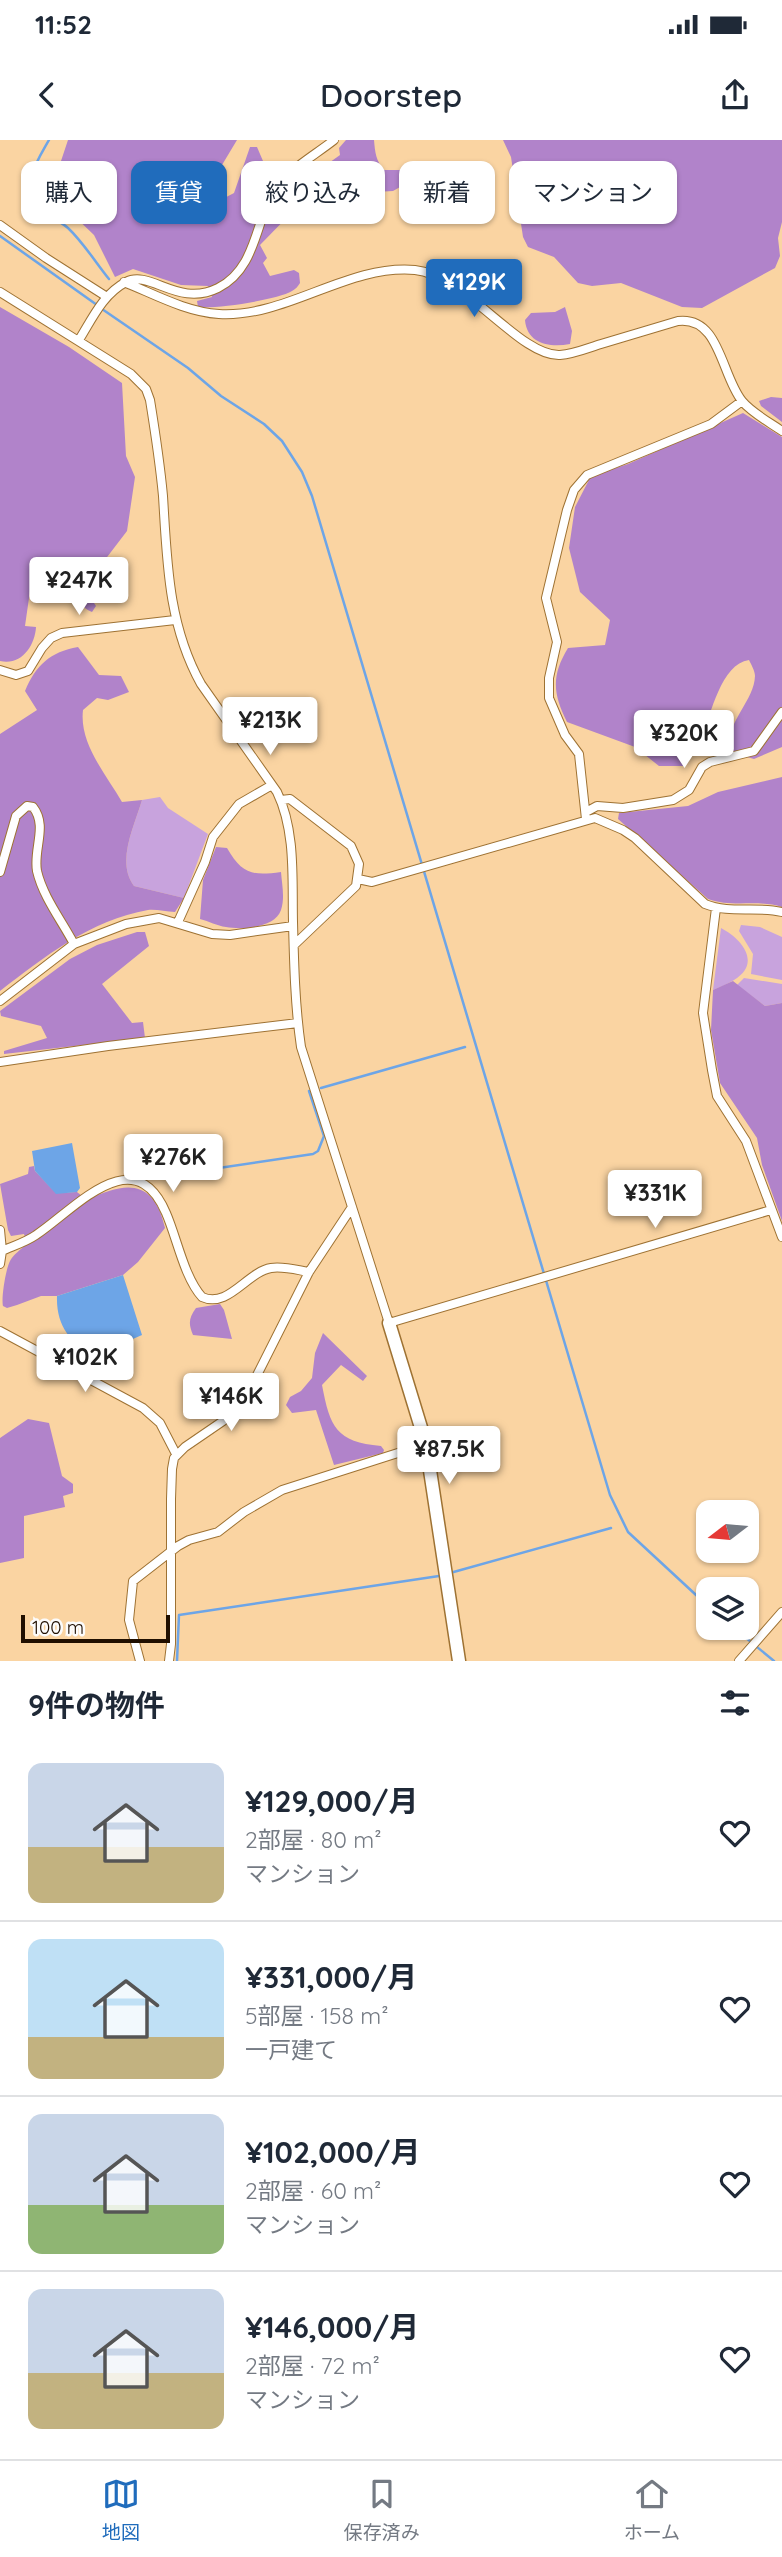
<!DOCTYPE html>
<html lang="ja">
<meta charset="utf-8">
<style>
body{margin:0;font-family:Quicksand,"Noto Sans JP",sans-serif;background:#f2f2f3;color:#1f2937;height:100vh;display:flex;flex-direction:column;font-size:26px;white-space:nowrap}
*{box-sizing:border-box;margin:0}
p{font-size:23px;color:#747a83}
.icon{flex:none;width:38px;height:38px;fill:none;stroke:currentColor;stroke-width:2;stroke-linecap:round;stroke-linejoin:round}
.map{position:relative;height:1521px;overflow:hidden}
.panel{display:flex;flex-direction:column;background:#fff;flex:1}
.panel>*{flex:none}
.top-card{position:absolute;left:21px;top:21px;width:740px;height:63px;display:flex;gap:14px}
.needle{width:46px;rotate:254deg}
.controls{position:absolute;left:696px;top:1360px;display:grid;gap:14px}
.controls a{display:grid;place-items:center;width:63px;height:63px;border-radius:14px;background:#fff;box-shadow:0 2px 5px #0004;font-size:35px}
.scale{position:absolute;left:21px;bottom:18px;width:149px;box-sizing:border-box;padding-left:7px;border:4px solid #200f00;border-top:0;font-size:19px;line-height:24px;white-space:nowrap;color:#200f00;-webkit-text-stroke:5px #fcfcfc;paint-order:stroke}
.price{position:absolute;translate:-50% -60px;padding:0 16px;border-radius:7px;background:#fff;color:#222;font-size:23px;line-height:46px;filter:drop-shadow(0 2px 4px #0008)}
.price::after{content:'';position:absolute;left:50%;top:42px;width:21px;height:16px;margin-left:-10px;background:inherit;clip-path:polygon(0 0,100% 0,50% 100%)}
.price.on{background:#206cbc;color:#fff}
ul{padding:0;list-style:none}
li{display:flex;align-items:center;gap:21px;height:175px;padding:0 28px}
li+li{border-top:2px solid #e0e1e3}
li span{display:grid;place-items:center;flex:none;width:196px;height:140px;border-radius:14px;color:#555}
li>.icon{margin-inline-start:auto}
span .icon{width:84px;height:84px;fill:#fffc;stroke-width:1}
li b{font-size:30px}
h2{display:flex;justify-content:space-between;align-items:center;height:84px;padding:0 28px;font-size:30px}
.pill{padding:0 24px;border-radius:14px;background:#fff;box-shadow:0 2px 5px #0004;font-size:24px;line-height:63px}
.pill.on{background:#206cbc;color:#fff}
.status{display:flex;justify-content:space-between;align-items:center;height:49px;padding:0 35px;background:#fff;direction:ltr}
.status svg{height:19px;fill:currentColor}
header{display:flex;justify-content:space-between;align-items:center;height:91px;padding:0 28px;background:#fff;font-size:32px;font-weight:600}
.tabs{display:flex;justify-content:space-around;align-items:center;height:98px;border-top:2px solid #e0e1e3;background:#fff;font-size:19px;color:#747a83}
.tabs a{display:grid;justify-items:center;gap:4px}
.tabs .on{color:#206cbc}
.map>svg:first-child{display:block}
.green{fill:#c8a3dd}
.forest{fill:#b183ca}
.water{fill:#6da5e7}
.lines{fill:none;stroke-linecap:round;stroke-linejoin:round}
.stream{stroke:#6da5e7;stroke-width:2.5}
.street-casing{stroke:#9e7233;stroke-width:10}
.secondary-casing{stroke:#9e7233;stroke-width:15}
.street{stroke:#fff;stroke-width:8}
.secondary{stroke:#fff;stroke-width:12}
</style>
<div class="status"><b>11:52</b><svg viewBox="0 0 49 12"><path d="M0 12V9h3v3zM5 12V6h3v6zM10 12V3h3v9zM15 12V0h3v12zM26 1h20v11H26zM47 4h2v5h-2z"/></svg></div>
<header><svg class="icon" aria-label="back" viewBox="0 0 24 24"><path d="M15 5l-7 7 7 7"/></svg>Doorstep<svg class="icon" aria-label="share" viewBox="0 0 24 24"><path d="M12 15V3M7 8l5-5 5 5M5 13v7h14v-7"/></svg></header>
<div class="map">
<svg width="782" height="1521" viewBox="0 0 782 1521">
<rect width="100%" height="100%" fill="#fad4a2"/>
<path class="green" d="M160,657L168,668L208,694L184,758L134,746C116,722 134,687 142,660Z
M741,785L760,787L782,797V840L751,834L753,814L739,791Z
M721,788C742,799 762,823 734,840C728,844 720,847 713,850Z
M744,838L782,844V863L765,866L737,845Z"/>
<path class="forest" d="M68,0H237L219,30L173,54L186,78L234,53L250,7H257L269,35L284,55L340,15L339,8L346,0H374C375,12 376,21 384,30H404L409,42L393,51L324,55L327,66L313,76L299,65L260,105L267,118L263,123L270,136L294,130L299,133L300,143C298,146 296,149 292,151C277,160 216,169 198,167L197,161L212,157L208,146L181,145L133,129L115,137L94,95L71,73L63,58L56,36Z
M503,0H782V82L778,98L780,116L775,128L702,168L682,167L621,143L592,146L578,143L554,117L528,107L523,97L511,17Z
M0,167L69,207L122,243L126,316L135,337L127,391L88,442V454L96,466L92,472C72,464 81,444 80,428L59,425L56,446L30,451L25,486L36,487C35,506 21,526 0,521Z
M565,167L572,191L570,204C550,208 527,204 525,180L531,173L555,172Z
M771,257L782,258V282L761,266L759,261Z
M743,273L782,297V607L754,619L729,612C725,582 754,562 755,536C755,531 751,524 749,520C721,524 711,574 702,597C698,607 690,617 684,626H659L635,607L567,582C553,554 551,536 568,508L605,505L610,480L580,452L569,408L575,367L591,336L628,324Z
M78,507L99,535L121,536L129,552L108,560L97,558L83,570C79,604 106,634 122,662L142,660C134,687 116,722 134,746L184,758L175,772C166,772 156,769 148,770C91,780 44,817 0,851V594L37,570L25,551C36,525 50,512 78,507Z
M782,637V767C758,759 732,768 708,759L618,679L619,673L688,666L718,652Z
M216,707L227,708C242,734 252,736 281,732C282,745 285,758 281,770C275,788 242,790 226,787C217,786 209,781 200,779L203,740Z
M137,792H145L149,806L102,844L132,883L143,882L145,898L4,914V911L47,898L41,886L1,876L0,871L70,819L97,805Z
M733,841L765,866L782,863V1081L762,1025L757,998L720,943L711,890L713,850Z
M34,1026L35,1031L56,1053L77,1052L87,1060C126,1041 154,1039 165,1088L138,1122L123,1135L57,1156H41L17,1165L7,1168L3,1166C1,1158 6,1128 10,1121C13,1115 21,1109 27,1104L24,1094L11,1096L8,1090L0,1044L28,1034L29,1027Z
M220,1164L224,1170L232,1199L193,1195C188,1183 189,1178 196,1168Z
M323,1193L367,1236L363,1241L341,1225L322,1245C330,1287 336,1302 381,1306L384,1310L383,1313L334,1325L316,1270L292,1273L286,1265L290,1257L301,1251L312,1238L315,1213Z
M28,1279L49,1283L62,1336L73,1344V1353L63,1356L65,1367L24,1376V1418L0,1423V1298Z"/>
<path class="water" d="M72,1003L80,1048L77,1052L56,1054L35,1031L32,1011Z
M123,1135L142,1195L94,1216C70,1203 56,1185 57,1156Z"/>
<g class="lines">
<path class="stream" d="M49,0C36,23 20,44 42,69C49,77 60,81 68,88C83,102 96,123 109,139
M0,96L97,165
M102,169L188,228L221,256L264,284L282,301L302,332L312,356L610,1355L628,1392L709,1467
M321,948L465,907
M158,1037L313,1014L318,1011L324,996L309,951
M450,1433L611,1388
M734,1488L774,1521
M177,1521L179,1475L439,1436"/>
<g class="street-casing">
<path id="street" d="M0,85L46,118L107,157
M124,142C154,154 186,172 219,174C287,178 347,124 415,130C465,135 520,217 560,215C574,214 588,208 601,204C627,196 652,189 678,181C720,176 721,235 742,261C752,273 769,282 782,291
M0,152L131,234L146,249L150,260C155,291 160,324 163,356C167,421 168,485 201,544L277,652C296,691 292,740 293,782C294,823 295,866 301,907L389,1183L771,1070
M79,200C92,179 103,154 126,142C150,129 178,168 218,148C260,127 255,72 279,43C291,29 319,12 334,0
M0,530L16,535L28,531L42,508L51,498L62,493L175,480
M281,660L290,659L351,706L359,724L356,746L294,805
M586,672L597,666L623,668L673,660L689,650L702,627L710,622L754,611L782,572
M586,679L579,614L565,595L549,558V538L557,502L546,458L567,370L574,350L587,335L711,284L742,261
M0,732L16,676L27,666L33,667C48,686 33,709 37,731C43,757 62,781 74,804
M358,739L372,742L595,678L623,690L635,698L705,764C729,774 757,766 782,772
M716,768L703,873L712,930L717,956L746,1001L782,1097
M178,782L205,722L213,697L239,664L272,645
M0,861L74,804L126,784L159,778L212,794L230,795L293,786
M0,922L108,906L298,883
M0,1090L2,1111L0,1124
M2,1111C13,1106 26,1102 36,1095C74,1070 134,998 166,1073C177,1098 184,1137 202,1157C228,1169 247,1132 271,1128C283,1126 297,1130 309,1132
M0,1191L143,1268L160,1283L176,1314
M140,1521L129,1480L133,1441L178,1406L189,1400L218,1392L244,1372L282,1350L426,1304
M169,1521L171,1504V1359L172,1329L174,1318L185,1307L223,1281L246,1257L309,1132L352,1067
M739,1521L782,1472"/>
</g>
<g class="secondary-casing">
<path id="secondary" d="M389,1183L426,1304L459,1521"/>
</g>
<use href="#street" class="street"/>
<use href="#secondary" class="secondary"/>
</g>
</svg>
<div class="controls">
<a><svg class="needle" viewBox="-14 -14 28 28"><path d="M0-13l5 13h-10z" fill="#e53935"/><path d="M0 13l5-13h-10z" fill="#747a83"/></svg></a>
<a><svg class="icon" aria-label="layers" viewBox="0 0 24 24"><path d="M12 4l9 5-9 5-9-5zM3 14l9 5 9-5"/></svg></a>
</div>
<div class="scale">100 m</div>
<b class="price on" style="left:474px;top:179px">¥129K</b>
<b class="price" style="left:79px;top:477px">¥247K</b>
<b class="price" style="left:270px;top:617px">¥213K</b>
<b class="price" style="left:684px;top:630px">¥320K</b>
<b class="price" style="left:173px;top:1054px">¥276K</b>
<b class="price" style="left:655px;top:1090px">¥331K</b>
<b class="price" style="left:85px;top:1254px">¥102K</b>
<b class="price" style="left:231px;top:1293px">¥146K</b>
<b class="price" style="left:449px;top:1346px">¥87.5K</b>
<div class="top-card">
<a class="pill">購入</a>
<a class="pill on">賃貸</a>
<a class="pill">絞り込み</a>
<a class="pill">新着</a>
<a class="pill">マンション</a>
</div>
</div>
<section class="panel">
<h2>9件の物件<svg class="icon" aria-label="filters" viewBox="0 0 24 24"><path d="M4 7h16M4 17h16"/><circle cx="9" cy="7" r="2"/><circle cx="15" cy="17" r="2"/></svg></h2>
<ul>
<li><span style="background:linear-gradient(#c9d6e8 60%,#c2b280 0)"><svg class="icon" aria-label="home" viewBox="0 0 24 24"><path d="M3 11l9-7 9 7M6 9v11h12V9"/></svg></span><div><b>¥129,000/月</b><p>2部屋 · 80 m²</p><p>マンション</p></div><svg class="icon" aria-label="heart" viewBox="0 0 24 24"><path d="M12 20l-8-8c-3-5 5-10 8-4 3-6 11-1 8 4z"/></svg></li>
<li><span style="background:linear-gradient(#bfe0f5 70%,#c2b280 0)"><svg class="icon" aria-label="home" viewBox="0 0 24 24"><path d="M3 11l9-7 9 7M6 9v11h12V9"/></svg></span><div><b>¥331,000/月</b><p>5部屋 · 158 m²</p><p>一戸建て</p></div><svg class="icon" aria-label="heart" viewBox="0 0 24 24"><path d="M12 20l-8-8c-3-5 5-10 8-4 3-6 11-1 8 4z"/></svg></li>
<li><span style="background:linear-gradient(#c9d6e8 65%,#8fb573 0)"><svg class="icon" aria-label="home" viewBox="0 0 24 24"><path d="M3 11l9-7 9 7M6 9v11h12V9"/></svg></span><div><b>¥102,000/月</b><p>2部屋 · 60 m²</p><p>マンション</p></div><svg class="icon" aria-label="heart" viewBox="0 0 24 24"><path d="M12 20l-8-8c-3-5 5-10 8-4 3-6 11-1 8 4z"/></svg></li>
<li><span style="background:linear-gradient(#c9d6e8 60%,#c2b280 0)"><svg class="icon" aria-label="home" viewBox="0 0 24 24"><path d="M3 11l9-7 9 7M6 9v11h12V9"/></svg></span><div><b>¥146,000/月</b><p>2部屋 · 72 m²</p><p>マンション</p></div><svg class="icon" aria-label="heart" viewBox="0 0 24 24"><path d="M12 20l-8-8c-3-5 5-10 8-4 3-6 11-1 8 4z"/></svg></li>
</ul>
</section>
<nav class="tabs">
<a class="on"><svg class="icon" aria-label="map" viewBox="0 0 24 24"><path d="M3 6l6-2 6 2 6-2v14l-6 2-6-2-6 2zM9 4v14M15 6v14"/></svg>地図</a>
<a><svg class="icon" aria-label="saved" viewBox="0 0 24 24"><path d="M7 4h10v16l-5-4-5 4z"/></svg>保存済み</a>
<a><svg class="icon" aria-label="home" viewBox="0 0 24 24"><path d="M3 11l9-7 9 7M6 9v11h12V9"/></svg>ホーム</a>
</nav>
